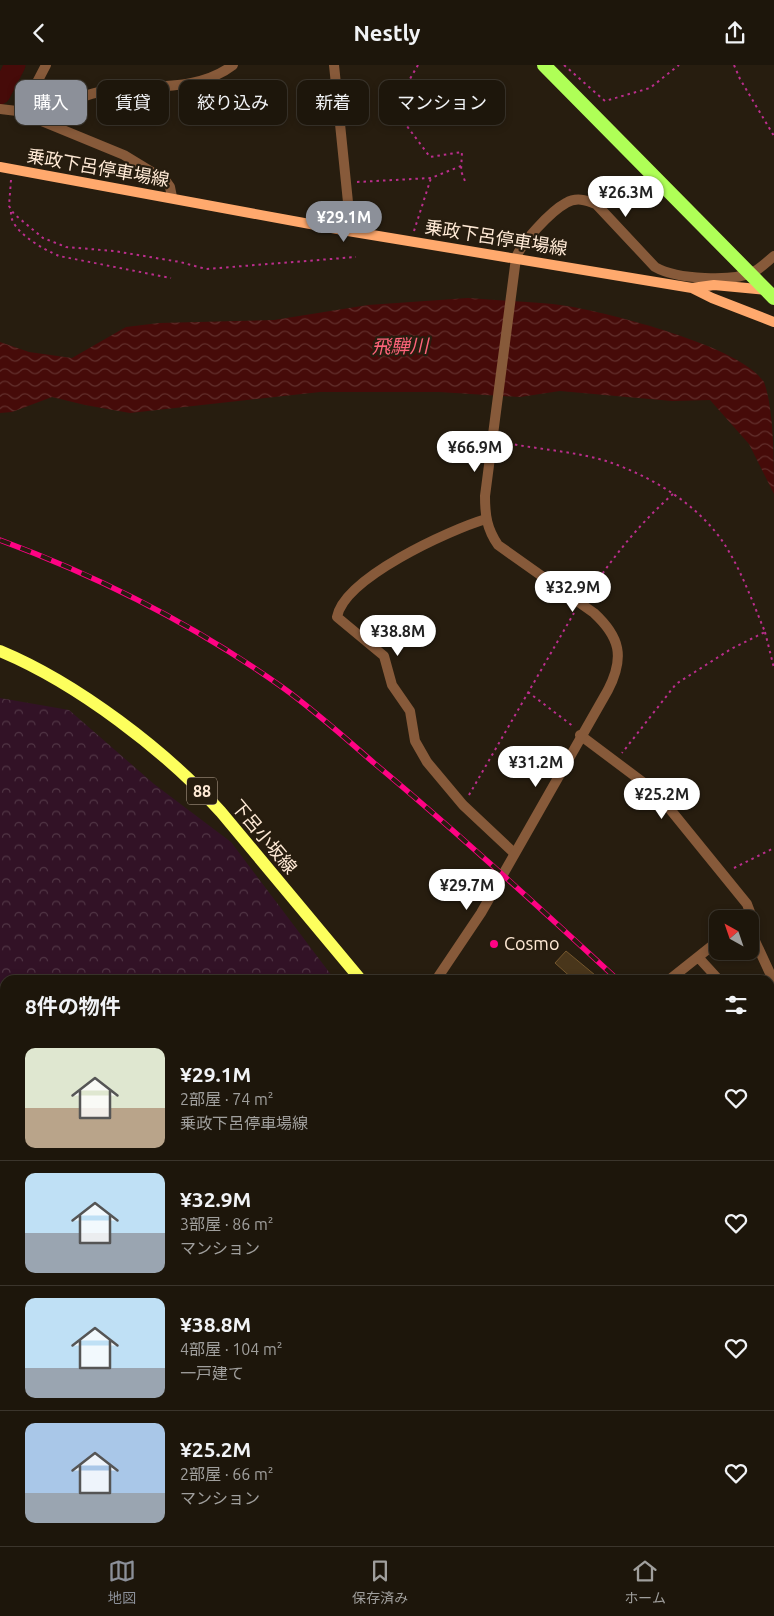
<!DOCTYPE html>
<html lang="ja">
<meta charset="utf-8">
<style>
body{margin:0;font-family:Ubuntu,"Noto Sans JP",sans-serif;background:#2a2319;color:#f1f3f6;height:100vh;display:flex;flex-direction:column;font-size:19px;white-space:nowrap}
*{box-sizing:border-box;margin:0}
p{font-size:16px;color:#a09f9d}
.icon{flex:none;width:28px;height:28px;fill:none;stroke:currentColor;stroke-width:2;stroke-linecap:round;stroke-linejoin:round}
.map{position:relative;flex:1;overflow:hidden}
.side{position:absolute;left:0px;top:910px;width:775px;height:571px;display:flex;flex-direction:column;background:#1d160b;border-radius:15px 15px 0 0;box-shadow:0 2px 8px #0003,0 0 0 1px #3b352c}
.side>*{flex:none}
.hud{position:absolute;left:15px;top:15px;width:500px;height:45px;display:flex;gap:10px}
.needle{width:32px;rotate:320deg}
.fabs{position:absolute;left:709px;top:845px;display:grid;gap:10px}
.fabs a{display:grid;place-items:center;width:50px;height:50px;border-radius:10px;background:#1d160b;box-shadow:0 2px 8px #0003,0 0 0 1px #3b352c;font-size:25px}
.price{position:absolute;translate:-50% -42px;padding:0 11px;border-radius:18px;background:#fff;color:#222;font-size:16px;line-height:32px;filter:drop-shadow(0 1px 2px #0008)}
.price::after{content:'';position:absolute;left:50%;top:30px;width:15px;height:11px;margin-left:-8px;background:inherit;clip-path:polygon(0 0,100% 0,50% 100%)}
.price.current{background:#8c9099;color:#fff}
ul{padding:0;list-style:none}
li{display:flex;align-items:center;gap:15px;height:125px;padding:0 25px}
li+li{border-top:1px solid #3b352c}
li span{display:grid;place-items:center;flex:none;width:140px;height:100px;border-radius:10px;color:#555}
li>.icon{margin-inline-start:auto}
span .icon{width:60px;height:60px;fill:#fffc;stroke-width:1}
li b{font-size:21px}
h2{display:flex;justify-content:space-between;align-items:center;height:60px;padding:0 25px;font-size:21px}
.tag{padding:0 18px;border-radius:10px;background:#1d160b;box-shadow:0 2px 8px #0003,0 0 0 1px #3b352c;font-size:18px;line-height:45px}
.tag.current{background:#8c9099;color:#fff}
header{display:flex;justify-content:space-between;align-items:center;height:65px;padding:0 25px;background:#1d160b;font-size:22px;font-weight:700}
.tab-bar{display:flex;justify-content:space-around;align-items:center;height:70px;border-top:1px solid #3b352c;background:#1d160b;font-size:14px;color:#a09f9d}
.tab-bar a{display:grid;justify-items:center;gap:2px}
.tab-bar .current{color:#8c9099}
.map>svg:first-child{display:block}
.forest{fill:url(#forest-crowns)}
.water{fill:url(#water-waves)}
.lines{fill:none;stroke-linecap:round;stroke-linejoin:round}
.stream{stroke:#460b09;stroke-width:4}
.river{stroke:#460b09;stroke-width:21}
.building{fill:#49361b;stroke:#75572d}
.path{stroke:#bb2e8d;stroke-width:2;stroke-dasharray:2.5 4;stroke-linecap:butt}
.minor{stroke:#875a3a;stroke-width:10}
.tertiary{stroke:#875a3a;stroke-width:10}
.secondary{stroke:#ffa96d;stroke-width:10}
.primary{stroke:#fdff5d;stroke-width:12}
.trunk{stroke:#afff57;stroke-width:14}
.rail-casing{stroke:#ff0284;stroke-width:5.5}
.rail{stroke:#271d0f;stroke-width:4;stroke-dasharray:11;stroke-linecap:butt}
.poi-dot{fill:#ff0284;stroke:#271d0f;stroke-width:2}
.labels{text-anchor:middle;stroke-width:4.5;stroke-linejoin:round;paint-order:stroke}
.shield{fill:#271d0f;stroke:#beac9a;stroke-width:1}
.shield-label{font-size:16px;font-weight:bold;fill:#ffead6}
.street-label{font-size:18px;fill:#ffead6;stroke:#271d0f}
.poi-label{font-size:18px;fill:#ffead6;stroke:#271d0f;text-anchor:start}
.water-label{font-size:19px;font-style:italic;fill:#ff647b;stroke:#271d0f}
</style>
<header><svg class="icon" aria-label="back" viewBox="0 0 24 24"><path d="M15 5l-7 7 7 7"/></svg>Nestly<svg class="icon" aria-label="share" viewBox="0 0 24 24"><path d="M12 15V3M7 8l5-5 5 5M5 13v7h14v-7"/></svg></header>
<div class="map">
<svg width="774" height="1481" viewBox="0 0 774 1481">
<defs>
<pattern id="forest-crowns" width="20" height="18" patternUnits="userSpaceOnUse" patternTransform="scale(1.25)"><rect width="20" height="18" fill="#321226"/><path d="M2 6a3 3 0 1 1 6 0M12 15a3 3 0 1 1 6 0" fill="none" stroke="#513545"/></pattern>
<pattern id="water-waves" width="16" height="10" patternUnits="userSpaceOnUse" patternTransform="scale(1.25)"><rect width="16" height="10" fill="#460b09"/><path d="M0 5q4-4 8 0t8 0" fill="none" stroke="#622f2c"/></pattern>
</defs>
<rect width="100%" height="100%" fill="#271d0f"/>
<path class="forest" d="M0,633L69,645L154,719L231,777L335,915H5V1476H673L668,1481H0Z"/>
<path class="water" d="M468,233C500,236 535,236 567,241C609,248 741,281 764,317C774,344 774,397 774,429L749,379L710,335L672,336L560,326L520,332L439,327H320L130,348L85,340L52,332L12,347L0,348V277L29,287L72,293L126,262L159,258L274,255L368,240Z"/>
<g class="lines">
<path class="stream" d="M770,979L774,978
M0,1375L5,1371"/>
<path class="river" d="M0,29L15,0"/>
</g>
<path class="building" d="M566,886L601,915H574L555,898Z
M774,1121V1141L770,1137V1126Z"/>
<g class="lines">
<path class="path" d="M418,0L407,19L389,37L430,92L462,87L461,106L465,116
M564,0L605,36L650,23L679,0
M734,0L740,14L774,71
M11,115L9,141L14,149L43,173L66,182L114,186L180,197L206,204L356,192
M357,117L431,113L461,101
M11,147C9,166 45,185 59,191L171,213
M414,166L431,113
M502,379H512C544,385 579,387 609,397C653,412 700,441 725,480C742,507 753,538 765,567L731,584L676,619L622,688
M588,530C612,493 639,459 673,429
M765,567L774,603
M528,627L574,662
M469,730L574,548
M734,803L774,783
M0,994L5,993
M770,1086L774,1082
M770,1107L774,1110
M0,1136L5,1130
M770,1271L774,1281
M0,1280L5,1251
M770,1361L774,1360"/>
<path class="minor" d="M334,0L349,147L348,166
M0,44L17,46L124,90L165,115L170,122L172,132
M21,48L46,0
M35,55C55,44 76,32 99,27C143,18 196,29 233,0
M516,193C521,178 551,146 566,138C576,132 586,135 596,139L655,202C676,214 733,218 755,206C762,202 768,196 774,191
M486,454C449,465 344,513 337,552L384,591L392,620L410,646L415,676L427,697L463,740L514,788
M580,670L656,727L747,839L750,847L746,854
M750,865L774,917
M698,892L719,915
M669,915L718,876
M770,964L774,959
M680,1481H683
M704,1481L711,1476"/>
<path class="tertiary" d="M436,915L481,848L608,625C625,592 620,572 594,548L498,480C487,464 485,451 485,431L516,193"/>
<path class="secondary" d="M0,102L348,166L692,223L712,233L774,257
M692,223L714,220L768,225"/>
<path class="primary" d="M0,586C77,618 166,686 221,747L361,915
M770,1203L774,1205"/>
<path class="trunk" d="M544,0L774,233"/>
<g class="rail-casing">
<path id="rail" d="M0,475C100,512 195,560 282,622C314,645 344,672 374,698C457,767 538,841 618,915
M770,1053L774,1057"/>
</g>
<use href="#rail" class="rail"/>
</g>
<circle class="poi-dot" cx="494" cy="879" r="5"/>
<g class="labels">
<rect class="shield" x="187" y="712.5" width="30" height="27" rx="4"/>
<g class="shield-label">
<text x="202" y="732">88</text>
</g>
<g class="street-label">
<text transform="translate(98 103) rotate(10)" y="6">乗政下呂停車場線</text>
<text transform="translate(496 173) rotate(9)" y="6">乗政下呂停車場線</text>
<text transform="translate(264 772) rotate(50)" y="6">下呂小坂線</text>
</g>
<g class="poi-label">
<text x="504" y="885">Cosmo</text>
</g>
<g class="water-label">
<text transform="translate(400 281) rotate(-1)" y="7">飛騨川</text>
</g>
</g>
</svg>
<div class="fabs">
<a><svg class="needle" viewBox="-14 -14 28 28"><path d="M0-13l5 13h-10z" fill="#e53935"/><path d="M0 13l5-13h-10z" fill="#a09f9d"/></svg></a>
</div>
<b class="price" style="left:626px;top:153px">¥26.3M</b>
<b class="price current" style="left:344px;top:178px">¥29.1M</b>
<b class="price" style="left:475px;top:408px">¥66.9M</b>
<b class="price" style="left:573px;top:548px">¥32.9M</b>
<b class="price" style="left:398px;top:592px">¥38.8M</b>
<b class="price" style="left:536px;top:723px">¥31.2M</b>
<b class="price" style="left:662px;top:755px">¥25.2M</b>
<b class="price" style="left:467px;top:846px">¥29.7M</b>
<div class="hud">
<a class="tag current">購入</a>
<a class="tag">賃貸</a>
<a class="tag">絞り込み</a>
<a class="tag">新着</a>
<a class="tag">マンション</a>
</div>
<section class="side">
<h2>8件の物件<svg class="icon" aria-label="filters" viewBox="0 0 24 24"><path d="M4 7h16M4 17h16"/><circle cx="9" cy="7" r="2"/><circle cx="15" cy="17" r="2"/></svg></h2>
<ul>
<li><span style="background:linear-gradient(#dfe7d0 60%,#b9a48a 0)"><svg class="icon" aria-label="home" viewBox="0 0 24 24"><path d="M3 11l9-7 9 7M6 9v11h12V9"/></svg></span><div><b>¥29.1M</b><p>2部屋 · 74 m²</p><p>乗政下呂停車場線</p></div><svg class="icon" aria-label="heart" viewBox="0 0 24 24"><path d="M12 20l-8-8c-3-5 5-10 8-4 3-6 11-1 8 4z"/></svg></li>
<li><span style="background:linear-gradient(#bfe0f5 60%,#9aa5b1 0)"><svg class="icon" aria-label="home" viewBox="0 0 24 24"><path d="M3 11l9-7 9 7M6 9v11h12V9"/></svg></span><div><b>¥32.9M</b><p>3部屋 · 86 m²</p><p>マンション</p></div><svg class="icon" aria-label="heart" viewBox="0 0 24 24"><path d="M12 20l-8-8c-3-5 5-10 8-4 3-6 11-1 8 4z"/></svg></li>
<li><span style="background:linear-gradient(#bfe0f5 70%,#9aa5b1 0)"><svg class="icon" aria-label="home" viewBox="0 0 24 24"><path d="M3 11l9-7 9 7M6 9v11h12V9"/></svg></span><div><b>¥38.8M</b><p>4部屋 · 104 m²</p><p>一戸建て</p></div><svg class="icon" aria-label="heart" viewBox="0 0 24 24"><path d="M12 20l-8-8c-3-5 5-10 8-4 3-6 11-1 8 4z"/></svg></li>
<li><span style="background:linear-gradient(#a9c7e8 70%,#9aa5b1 0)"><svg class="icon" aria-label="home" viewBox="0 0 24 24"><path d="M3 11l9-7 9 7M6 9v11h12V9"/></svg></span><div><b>¥25.2M</b><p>2部屋 · 66 m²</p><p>マンション</p></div><svg class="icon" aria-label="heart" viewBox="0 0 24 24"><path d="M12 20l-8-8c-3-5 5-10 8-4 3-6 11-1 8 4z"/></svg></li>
</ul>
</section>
</div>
<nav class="tab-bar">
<a class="current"><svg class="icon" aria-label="map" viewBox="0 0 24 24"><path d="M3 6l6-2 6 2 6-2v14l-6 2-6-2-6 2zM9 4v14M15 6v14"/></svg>地図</a>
<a><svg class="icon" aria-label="saved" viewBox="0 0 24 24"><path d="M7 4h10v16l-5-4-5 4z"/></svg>保存済み</a>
<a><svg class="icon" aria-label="home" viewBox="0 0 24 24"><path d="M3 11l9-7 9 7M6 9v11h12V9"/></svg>ホーム</a>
</nav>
